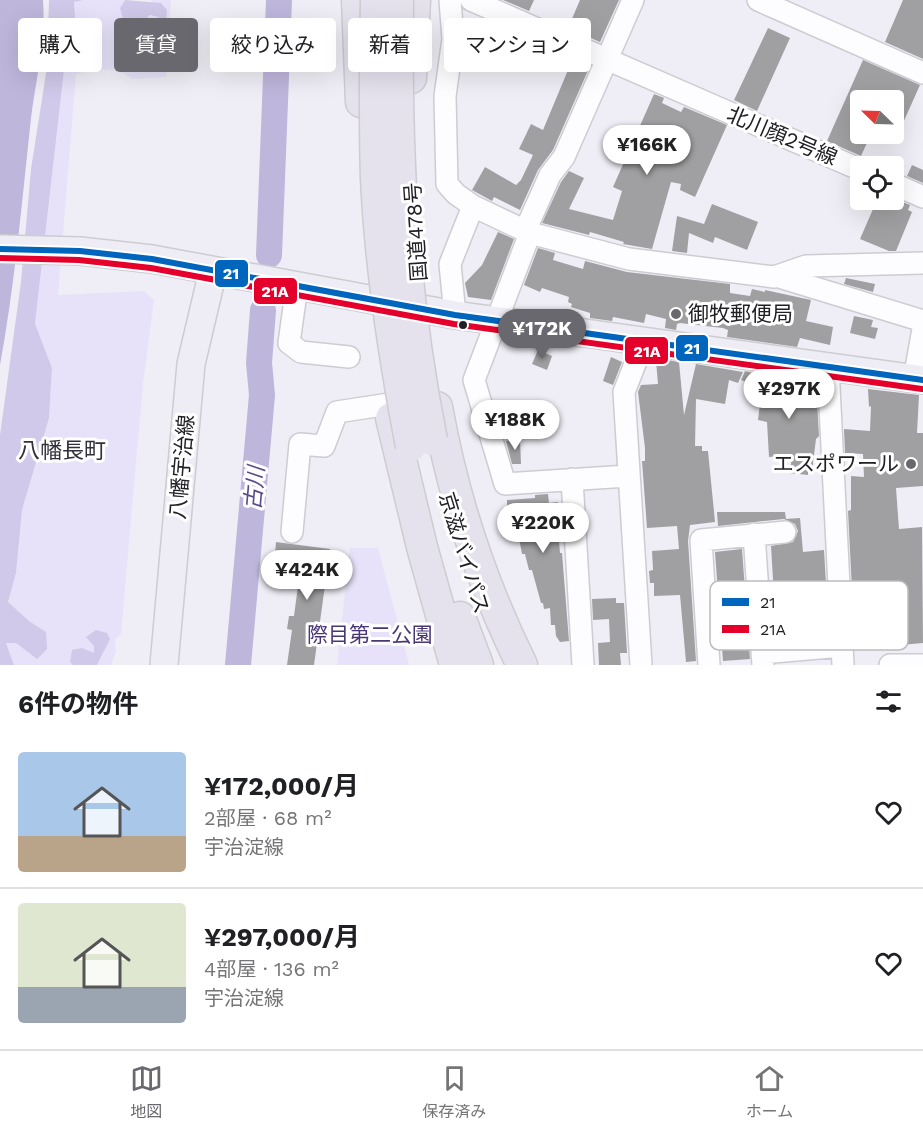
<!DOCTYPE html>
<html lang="ja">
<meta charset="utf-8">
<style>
body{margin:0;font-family:"Work Sans","Noto Sans JP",sans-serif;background:#f6f6f6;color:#202124;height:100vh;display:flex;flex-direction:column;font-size:22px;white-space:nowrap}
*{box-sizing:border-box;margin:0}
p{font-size:20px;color:#757577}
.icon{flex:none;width:33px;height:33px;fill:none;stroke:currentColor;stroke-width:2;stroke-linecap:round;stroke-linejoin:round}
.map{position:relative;height:665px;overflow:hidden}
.side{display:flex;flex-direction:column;background:#fff;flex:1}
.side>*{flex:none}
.banner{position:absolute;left:18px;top:18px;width:600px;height:54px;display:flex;gap:12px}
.needle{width:39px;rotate:293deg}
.buttons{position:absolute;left:850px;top:90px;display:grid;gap:12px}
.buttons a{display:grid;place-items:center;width:54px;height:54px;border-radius:6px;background:#fff;box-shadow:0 6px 24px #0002;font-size:30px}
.price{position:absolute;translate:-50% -51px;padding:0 14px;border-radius:21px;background:#fff;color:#222;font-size:20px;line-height:39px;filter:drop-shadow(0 2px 3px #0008)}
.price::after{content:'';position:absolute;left:50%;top:36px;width:18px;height:14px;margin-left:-9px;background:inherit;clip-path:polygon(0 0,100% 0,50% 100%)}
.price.current{background:#69686f;color:#fff}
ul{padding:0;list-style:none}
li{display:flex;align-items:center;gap:18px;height:150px;padding:0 18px}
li+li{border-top:2px solid #e0e0e0}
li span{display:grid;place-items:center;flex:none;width:168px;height:120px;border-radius:6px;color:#555}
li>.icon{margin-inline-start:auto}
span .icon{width:72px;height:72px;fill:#fffc;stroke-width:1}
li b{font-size:26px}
h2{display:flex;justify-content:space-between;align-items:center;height:72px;padding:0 18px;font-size:26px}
.pill{padding:0 21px;border-radius:6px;background:#fff;box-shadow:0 6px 24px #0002;font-size:21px;line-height:54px}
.pill.current{background:#69686f;color:#fff}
.dock{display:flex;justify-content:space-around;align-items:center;height:84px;border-top:2px solid #e0e0e0;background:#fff;font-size:16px;color:#757577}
.dock a{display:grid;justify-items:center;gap:3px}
.dock .current{color:#69686f}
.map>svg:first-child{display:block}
.green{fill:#e7e2f9}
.forest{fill:#d0c9e9}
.water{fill:#bfb6dc}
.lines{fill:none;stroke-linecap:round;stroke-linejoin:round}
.river{stroke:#bfb6dc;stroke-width:26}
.building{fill:#a0a0a2}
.minor-casing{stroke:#cdccd2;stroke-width:24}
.major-casing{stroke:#cdccd0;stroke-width:30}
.highway-casing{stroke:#cdccd0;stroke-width:33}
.minor{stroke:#fdfcfe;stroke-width:21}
.major{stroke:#eeecf4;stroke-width:27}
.highway{stroke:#e5e2ee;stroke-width:30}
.highway-bridge-casing{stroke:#cdccd0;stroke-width:33;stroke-linecap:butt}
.highway-bridge{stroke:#e5e2ee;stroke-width:30}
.bus-1-casing{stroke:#fff;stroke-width:10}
.bus-2-casing{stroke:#fff;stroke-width:10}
.bus-1{stroke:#0065bd;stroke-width:6}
.bus-2{stroke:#e4002b;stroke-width:6}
.poi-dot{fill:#69686f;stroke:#fff;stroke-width:2}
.bus-dot{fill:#212026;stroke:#fff;stroke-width:2}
.labels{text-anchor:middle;stroke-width:6;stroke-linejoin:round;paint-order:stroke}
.street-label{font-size:21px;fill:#212026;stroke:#fff}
.poi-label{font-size:21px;fill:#212026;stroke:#fff;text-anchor:start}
.park-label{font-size:21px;fill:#493674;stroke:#fff}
.neighbourhood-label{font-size:22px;fill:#32303b;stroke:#fff}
.water-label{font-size:22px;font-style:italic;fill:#5b4989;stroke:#fff}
.key{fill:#fff;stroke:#bcbcbe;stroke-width:1.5}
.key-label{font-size:16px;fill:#212026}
.line-badge{stroke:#fff;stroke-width:2}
.badge-label{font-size:16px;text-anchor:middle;font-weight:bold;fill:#fff}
</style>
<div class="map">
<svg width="923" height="665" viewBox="0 0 923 665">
<rect width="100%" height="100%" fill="#efeef6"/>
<path class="green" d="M84,0H125L120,8L123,19C135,20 146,14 158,17L151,0H171L166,77L132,79C117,66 94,68 76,74L58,295L144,291L154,300L143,383L121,634L115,640L116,651L111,665H97L104,653L94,646V654L70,662L73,665H14L6,643H16L37,659L46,632L29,621L8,602L16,573L22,510L49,418L52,368L35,325L64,70L76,31L74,2Z
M350,548H378L409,665H337Z"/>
<path class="forest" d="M49,0H84L74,2L76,31L64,70L35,324L52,368L49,418L22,510L16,573L8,602L29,621L46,632L47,649L37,659L16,643H6L14,665H0V435L21,282L31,169L47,67Z
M125,0L161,3L167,10L166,24L163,25L158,17L150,15L142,23L123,19L120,8Z
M96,630L107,633L110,639L97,665H73L70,662L72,650L82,648L94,653V646L86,637Z"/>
<path class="water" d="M0,0H43C46,40 36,79 31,118C22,201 15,283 0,365Z"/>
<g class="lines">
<path class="river" d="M269,255L279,0
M238,665L262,395L259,363L263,310"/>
</g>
<path class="building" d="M503,0H534L529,11Z
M580,0H619L600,42L568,28Z
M903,0H923V59L885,42Z
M768,28L790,38L757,111L734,100Z
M573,58L590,66L553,150L538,170L520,210L494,197L492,201L472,190L485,167L516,185L521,180L533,155L519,149L531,124L543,130Z
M863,60L920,85L894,143V100H861V134H871L861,156L827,141Z
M654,94L664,98L662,103L681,112L684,107L727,125L695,197L680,190L681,184L671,182L652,249L623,244L624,242L590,232L589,235L542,223L561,182L569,171L584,178L569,209L613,220L622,191L613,187Z
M912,165L923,170V183L907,176Z
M877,200H897L910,205L908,210L912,212L896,251H889L860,239Z
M712,204L758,222L747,250L715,237L713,243L689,233L687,253L672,251L677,216L704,224Z
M498,232L514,239L491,300L468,297L465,283L482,265Z
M538,248L555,253L553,260L583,269L585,261L627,272L730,284V293L750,296L752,289L765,292V290L811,300L806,321L833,327L830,345L800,338L797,347L727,337L728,330L723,328L680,323L677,324L676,330L665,328L666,319L646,314L644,323L613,317L612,321L590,318V313L571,307L572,304L568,302L569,297L542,288L540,292L524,285Z
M846,278L875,284L873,292L844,284Z
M854,316L873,320L871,327L878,328L875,339L850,333Z
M538,350L552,356L547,370L532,364Z
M611,357L622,362L613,385L603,381Z
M667,360L679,362L684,415L696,364L743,372L738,383L729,380L725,404L696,399L695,446H702V451H708L715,522L690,525L688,541L696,661L686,662L680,595L654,596V583H650L649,571L653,570L652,551L679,549L677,526L647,528L642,461H645V448L638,392L641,385L658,384L656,361Z
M745,371L770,377L801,390V383L816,382L819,436L816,439L812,471H808V475L790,473L792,455L769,457L767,422L758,420L762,388L741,380Z
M868,389L919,395L917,433H923V486L896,488L899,529L922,527L923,643L855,649L848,511L851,510V476L864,477L863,454L845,453L844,429L870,431L871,406L869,407Z
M520,439L521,464H512L506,441Z
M548,494L549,503L558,502V530L560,553H562L569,641L560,642L556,636L555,625H551L550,608L544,609L543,603H541L532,570H529L525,554H522L519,538L515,533L514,518L510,519L507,513V500L535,498V495Z
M717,512H785L786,519L800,518L803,552L824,550L829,634L774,639L773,629H776L771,546L793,542L798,531L795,524L784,519L718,526Z
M276,542L330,549L314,665H287L292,630L287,629L289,616H294L302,556L275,554Z
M742,549L750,659L723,661L715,552Z
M616,598V603H624L627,653H620L621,665H599L598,643L610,642L609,619L593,620L592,599Z"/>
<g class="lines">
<g class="minor-casing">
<path id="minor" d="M450,0L453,39L445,96L447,184L456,194L473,206L530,233L629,259L774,277L806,266L923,263
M471,0L861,170
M758,0L923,73
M894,184L923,197
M525,231L550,175L564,157L633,0
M530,233L474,380L505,484L628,476
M776,276L923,321
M297,286L289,343L301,352L349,357
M455,315L450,264L473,206
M828,367L843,665
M914,379L923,329
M572,479L583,665
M292,532L300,444L324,446L337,412L389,404
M754,534L763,665
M762,653L842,646
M641,665L624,392L644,341
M709,665L701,540L785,532
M890,665H923"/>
</g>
<g class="major-casing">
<path id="major" d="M0,249L80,251L152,259L455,315L923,380
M164,665L191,364L213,271"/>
</g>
<g class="highway-casing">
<path id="highway" d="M357,0L361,102
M411,78L415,0
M437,407C453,497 481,582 522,665
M391,418L422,547L455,665
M460,617L478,665"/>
</g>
<use href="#minor" class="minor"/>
<use href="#major" class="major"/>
<use href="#highway" class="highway"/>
<g class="highway-bridge-casing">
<path id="highway-bridge" d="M376,0C375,59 374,119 376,178C380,269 394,358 411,446
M398,0C396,150 402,292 432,440"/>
</g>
<use href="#highway-bridge" class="highway-bridge"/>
<g class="bus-1-casing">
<path id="bus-1" d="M0,249L80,251L152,259L455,315L923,380"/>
</g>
<g class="bus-2-casing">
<path id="bus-2" d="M0,258L79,260L151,268L454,324L922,389"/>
</g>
<use href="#bus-1" class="bus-1"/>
<use href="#bus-2" class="bus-2"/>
</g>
<g class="poi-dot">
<circle cx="676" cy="314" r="6"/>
<circle cx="911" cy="464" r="6"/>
</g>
<circle class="bus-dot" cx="463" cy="325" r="5"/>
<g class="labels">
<g class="street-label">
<text transform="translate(782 136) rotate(23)" y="7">北川顔2号線</text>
<text transform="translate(416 232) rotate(-94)" y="7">国道478号</text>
<text transform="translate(182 467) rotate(-85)" y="7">八幡宇治線</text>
<text transform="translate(464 553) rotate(73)" y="7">京滋バイパス</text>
</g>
<g class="poi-label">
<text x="688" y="321">御牧郵便局</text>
<text x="899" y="471" text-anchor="end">エスポワール</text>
</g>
<g class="park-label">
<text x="370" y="642">際目第二公園</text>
</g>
<g class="neighbourhood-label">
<text x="62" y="458">八幡長町</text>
</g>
<g class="water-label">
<text transform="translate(254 488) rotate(-85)" y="8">古川</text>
</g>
</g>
<rect x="710" y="581" width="198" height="69" rx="9" class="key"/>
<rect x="722" y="598" width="27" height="8" fill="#0065bd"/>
<rect x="722" y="625" width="27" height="8" fill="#e4002b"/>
<g class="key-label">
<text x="760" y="608">21</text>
<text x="760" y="635">21A</text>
</g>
<g class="line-badge">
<rect x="214" y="259" width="35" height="29" rx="6" fill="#0065bd"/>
<rect x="253" y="277" width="45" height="28" rx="6" fill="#e4002b"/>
<rect x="675" y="334" width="34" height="28" rx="6" fill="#0065bd"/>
<rect x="624" y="336" width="45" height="29" rx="6" fill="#e4002b"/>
</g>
<g class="badge-label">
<text x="231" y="279">21</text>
<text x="275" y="297">21A</text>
<text x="692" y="354">21</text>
<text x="647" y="357">21A</text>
</g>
</svg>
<div class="buttons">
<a><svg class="needle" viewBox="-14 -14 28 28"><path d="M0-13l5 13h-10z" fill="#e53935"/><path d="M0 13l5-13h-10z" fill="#757577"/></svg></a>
<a><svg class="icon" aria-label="locate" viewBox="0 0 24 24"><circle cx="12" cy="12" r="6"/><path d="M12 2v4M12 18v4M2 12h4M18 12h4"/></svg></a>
</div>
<b class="price" style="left:647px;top:176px">¥166K</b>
<b class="price current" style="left:542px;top:360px">¥172K</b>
<b class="price" style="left:789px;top:420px">¥297K</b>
<b class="price" style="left:515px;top:451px">¥188K</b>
<b class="price" style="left:543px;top:554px">¥220K</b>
<b class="price" style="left:307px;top:601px">¥424K</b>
<div class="banner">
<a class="pill">購入</a>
<a class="pill current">賃貸</a>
<a class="pill">絞り込み</a>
<a class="pill">新着</a>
<a class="pill">マンション</a>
</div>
</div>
<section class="side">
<h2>6件の物件<svg class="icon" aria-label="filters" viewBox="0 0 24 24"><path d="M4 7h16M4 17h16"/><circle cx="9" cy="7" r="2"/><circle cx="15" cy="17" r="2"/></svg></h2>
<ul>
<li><span style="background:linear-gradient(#a9c7e8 70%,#b9a48a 0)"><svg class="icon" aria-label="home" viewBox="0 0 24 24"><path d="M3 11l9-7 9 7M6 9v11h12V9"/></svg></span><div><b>¥172,000/月</b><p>2部屋 · 68 m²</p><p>宇治淀線</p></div><svg class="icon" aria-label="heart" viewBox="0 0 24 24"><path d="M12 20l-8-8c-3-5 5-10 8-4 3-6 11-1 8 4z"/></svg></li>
<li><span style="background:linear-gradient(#dfe7d0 70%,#9aa5b1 0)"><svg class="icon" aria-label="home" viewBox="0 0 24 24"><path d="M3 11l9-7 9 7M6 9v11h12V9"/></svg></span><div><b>¥297,000/月</b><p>4部屋 · 136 m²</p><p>宇治淀線</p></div><svg class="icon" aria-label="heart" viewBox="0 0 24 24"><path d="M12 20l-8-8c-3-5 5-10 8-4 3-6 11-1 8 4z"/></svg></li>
</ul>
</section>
<nav class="dock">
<a class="current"><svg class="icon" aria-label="map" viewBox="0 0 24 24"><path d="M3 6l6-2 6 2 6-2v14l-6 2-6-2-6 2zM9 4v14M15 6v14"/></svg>地図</a>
<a><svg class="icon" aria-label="saved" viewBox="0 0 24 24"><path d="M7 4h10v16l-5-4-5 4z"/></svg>保存済み</a>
<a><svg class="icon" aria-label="home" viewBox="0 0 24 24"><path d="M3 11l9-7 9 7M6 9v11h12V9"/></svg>ホーム</a>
</nav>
